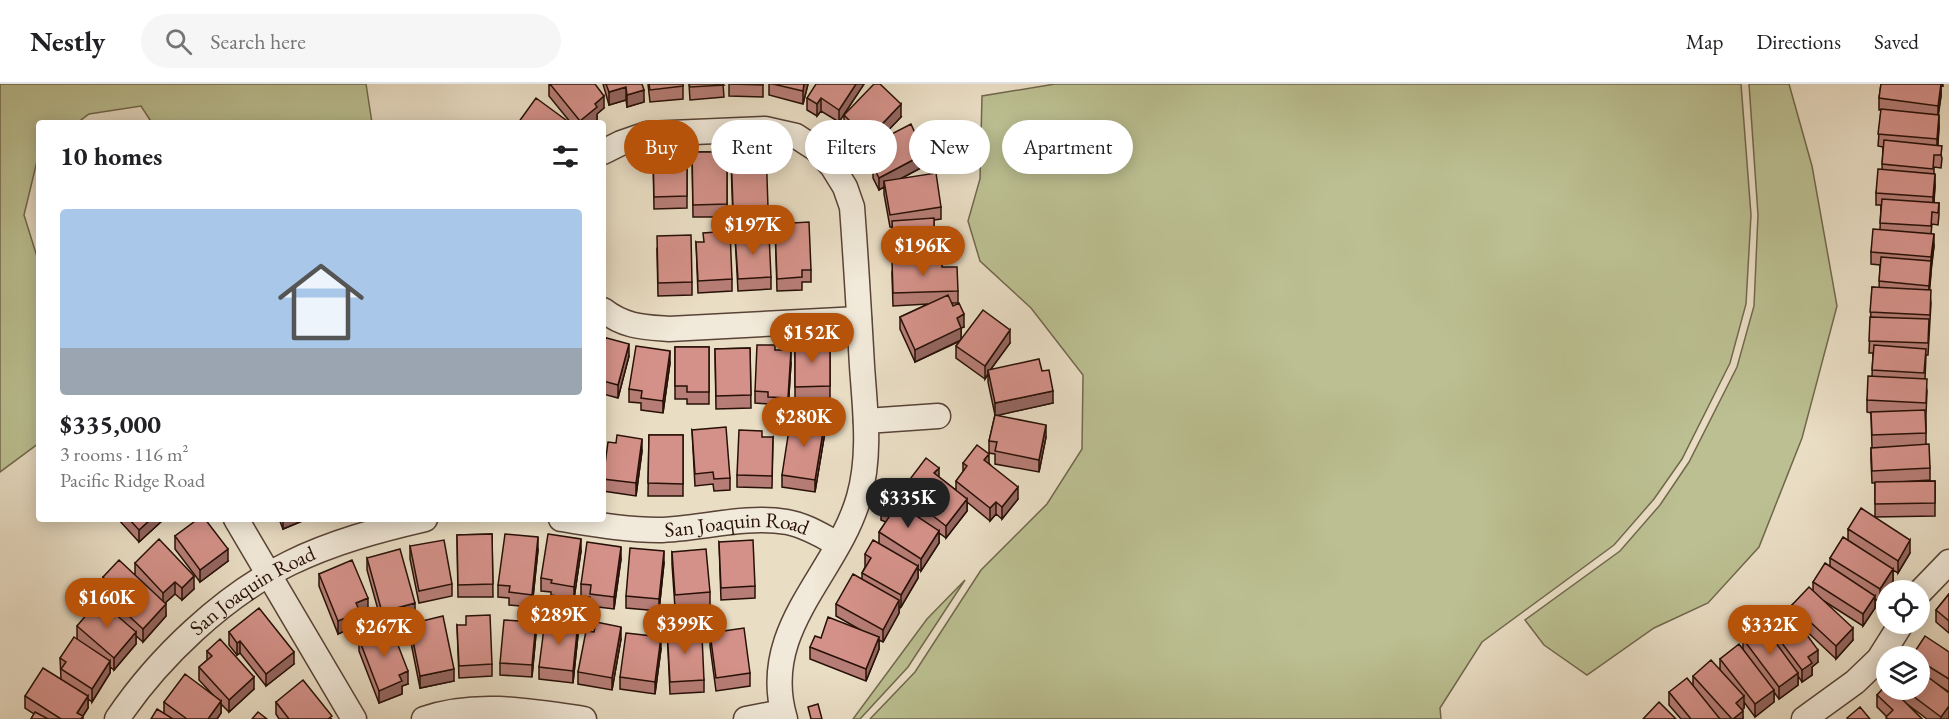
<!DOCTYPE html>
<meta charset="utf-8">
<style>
body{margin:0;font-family:"EB Garamond",serif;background:#f6f6f6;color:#202124;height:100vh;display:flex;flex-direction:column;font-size:22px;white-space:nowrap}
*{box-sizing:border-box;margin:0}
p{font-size:20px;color:#757577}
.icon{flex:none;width:33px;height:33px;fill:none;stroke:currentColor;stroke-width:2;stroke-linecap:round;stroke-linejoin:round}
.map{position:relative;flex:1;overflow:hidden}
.panel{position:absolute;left:36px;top:36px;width:570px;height:402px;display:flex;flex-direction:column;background:#fff;border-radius:6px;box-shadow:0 3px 15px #0003}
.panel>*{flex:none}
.banner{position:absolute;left:624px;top:36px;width:570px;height:54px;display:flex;gap:12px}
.buttons{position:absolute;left:1876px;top:496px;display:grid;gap:12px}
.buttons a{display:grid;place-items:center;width:54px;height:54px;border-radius:50%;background:#fff;box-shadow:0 3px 15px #0003;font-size:30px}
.price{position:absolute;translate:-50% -51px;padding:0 14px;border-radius:21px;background:#b45309;color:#fff;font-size:20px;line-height:39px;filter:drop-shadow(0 2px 3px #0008)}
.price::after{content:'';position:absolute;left:50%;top:36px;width:18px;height:14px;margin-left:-9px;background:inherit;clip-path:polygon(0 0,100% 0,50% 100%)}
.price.selected{background:#222;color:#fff}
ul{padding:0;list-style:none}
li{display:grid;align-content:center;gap:12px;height:318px;padding:0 24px}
li span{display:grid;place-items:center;height:186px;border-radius:6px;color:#555}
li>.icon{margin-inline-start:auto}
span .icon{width:108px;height:108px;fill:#fffc;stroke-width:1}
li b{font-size:26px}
h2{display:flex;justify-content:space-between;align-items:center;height:72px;padding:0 24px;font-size:26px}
.chip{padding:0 21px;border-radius:27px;background:#fff;box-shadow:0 3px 15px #0003;font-size:21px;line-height:54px}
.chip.selected{background:#b45309;color:#fff}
header{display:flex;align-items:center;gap:36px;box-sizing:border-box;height:84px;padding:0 30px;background:#fff;border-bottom:2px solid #e0e0e0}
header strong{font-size:28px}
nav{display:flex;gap:33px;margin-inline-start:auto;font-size:21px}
.search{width:420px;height:54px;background:#f6f6f6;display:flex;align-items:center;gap:15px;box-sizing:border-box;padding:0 21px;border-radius:33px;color:#757577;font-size:22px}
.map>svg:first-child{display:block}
.green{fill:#bbbf91;stroke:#71684c;stroke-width:1.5}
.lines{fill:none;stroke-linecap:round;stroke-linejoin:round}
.minor-casing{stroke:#584336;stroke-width:27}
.minor{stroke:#f1e9d9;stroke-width:24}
.wall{fill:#b67d76;stroke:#271007;stroke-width:1.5}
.shaded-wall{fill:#946660;stroke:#271007;stroke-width:1.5}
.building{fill:#d49189;stroke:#271007;stroke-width:1.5}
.labels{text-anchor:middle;stroke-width:4.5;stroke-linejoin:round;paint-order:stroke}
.street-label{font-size:21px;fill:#271007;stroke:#f1e9d9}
</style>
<header>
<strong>Nestly</strong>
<div class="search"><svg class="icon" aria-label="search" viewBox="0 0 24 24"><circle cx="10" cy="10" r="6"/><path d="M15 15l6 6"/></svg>Search here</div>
<nav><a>Map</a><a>Directions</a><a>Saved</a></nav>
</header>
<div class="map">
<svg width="1949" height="635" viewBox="0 0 1949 635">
<rect width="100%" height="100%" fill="#e9ddc4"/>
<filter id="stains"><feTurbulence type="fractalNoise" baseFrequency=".00333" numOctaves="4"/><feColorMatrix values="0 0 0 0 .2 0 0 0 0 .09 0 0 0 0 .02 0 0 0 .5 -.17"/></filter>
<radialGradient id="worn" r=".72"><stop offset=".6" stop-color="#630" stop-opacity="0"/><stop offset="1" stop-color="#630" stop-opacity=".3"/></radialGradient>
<path class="green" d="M0,0H366L372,39H152L141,22L89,30L77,39H39V69L24,131L39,179V359L0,388Z
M1055,0H1741L1751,131L1746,220L1730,279L1682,375L1654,415L1614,461L1482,558L1440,624L1441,635H870L915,588L981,486L1047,420L1082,365L1083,291L1031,224L980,177L968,137L980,95L982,12Z
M1749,0H1789L1812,82L1837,222L1802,354L1759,463L1708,519L1654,544L1587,591L1544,561L1525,536L1620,467L1660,421L1689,378L1737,283L1754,222L1758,131Z
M965,496L908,583L860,635H853L927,535Z"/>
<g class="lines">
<g class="minor-casing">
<g id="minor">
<path d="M603,68L621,59L647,50L765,45L796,52L816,65L832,82L845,103L852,123C856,176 859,229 862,282C865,326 871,370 859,413C837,491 758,545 785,635"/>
<path d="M603,226C625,243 643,243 669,245L859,235"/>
<path d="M866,337L938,332"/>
<path d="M236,435L354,635"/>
<path id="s1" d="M561,435C593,440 626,446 658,446C701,445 744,431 787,438C805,441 822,452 838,460"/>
<path d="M1920,508L1949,478"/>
<path id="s2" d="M117,635C158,574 223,512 290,479C333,458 378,446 425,435"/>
<path d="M424,635C475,617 531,627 584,635"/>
<path d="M746,635L782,628"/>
<path d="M1804,635L1855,598L1879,575L1901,540"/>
</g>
</g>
<use href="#minor" class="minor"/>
</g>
<path class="wall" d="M549,0L604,24L597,30V36L593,39H571L549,12Z
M603,0H642L644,18L627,23L626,16L609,21Z
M648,0H683V15L650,18Z
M689,0H723L724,13L690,16Z
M729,0H763V13L729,12Z
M769,0H808L803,20L769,11Z
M864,0L839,38L821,27L817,32L807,26V14Z
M1881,0H1943V2L1941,1V12L1938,31L1939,43L1938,61L1942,74L1941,84L1934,83V90L1935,102L1934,119H1939V131L1938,141L1932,140L1931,150L1934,162L1929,206L1931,219L1928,271H1926L1925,295L1927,307L1926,331V361L1930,384V396L1899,398L1935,397V432L1875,433V399H1872L1871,376V364L1872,363L1871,329L1867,328V316L1872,292L1873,269H1869L1872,203L1879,204L1880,181L1871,180V168L1880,145L1881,121H1876V109L1882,85L1883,63L1878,62L1881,26H1879V14Z
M844,31L901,33L878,57L930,79L900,95L941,123V135L934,136V145L944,167V179H942V183L958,207V219H952L964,243L961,244V255L1010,259L991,285L1042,287L1053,319L997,331L1046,353L1039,388L995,380V370L989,369V357L995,331L988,298V290L985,295L956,274V262L960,257L915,278L900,245V233L928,220L893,222L892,189L894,177L892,143H890L884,110V103L879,106L873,94V82L878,79L874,71V61L868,67L844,43Z
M727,59V133H693L692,68H712Z
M687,68V124L654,125L653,69Z
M731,77L768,123V135L733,136Z
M775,140L811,186V198H802V206L777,207Z
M735,151L771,193V205L738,207Z
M696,158L732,195V207L698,209Z
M657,165L692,198V211L658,212Z
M603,253L629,272L618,314L603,310Z
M795,257L819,261H830V314L795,315Z
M675,263H709V320H687V315H675Z
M750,264L751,324L716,325L715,265Z
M670,279L663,329L641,326V319L629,318V305Z
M791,279L788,326L768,325V320L755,319V307Z
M692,346L730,394V406L714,407L713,400L695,402Z
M825,348L815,408L782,403V391Z
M649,351H683V412H648Z
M773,353L772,404L737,403V391Z
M642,367L636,412L603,407V394Z
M963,379H989L1018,415L1002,435L996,430L990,437L967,418V427L946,454L939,449V459L921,487L918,485V494L901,523L899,522V529L883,558L879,556V565L866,597L810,575V563L821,554L859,545L836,532V520L862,495V489L865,483V470L879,459V448L886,438L881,436V423L920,434L901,419V407L939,393L956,406V397L963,388Z
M118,435H164L139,458Z
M279,435H307L283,445Z
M1848,445L1910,469L1898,489L1893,486V497L1880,518L1875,515V524L1863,542L1824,517L1853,556L1836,575L1798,539L1818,578L1812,583V591L1802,598L1798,592V601L1779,615L1774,608V618L1755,633L1744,618V624L1742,625L1743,635H1681L1669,621V608L1693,601V592L1720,585V575L1743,566V555L1767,548V539L1792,531V521L1813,507V498L1830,482V474L1848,456Z
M492,450L493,513H458L457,451Z
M175,452L228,477L200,498L175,465Z
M719,458L755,502V514L721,516Z
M410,462L452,500V512L419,519L410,475Z
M538,466L532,523L509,521V514L498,513V501Z
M581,467L574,515L551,511V508L541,507V494Z
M672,468L710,508V521L675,524L672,480Z
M367,474L415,531L382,540L367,486Z
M621,475L614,525L590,522V513L581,512V500Z
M135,479L194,505L182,516L175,510L165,519L166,532L143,558L136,552V560L114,586L110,583V589L92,618L88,615V624L83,632V635H31L34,630L25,624V612L61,595L60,574L80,558L77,555V542L102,518V507L103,505V493L135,490Z
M664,479L659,527L626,524V512Z
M319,490L368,526L360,529V540L338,550L319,502Z
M1949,510V549L1936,538V526Z
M418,538L454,597L420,604L411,559V547L418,546Z
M457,541L492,580V592L459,594Z
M667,544L692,552L704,596V608L670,610Z
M553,545L578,551L573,599L539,595V583Z
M229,548L294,580L266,602L240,569L237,571L229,561Z
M594,548L621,555L612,606L578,600V588Z
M710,549L750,589V602L716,607L710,562Z
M536,550L532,593L500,591V579Z
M359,555L408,600L402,602V610L379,619L359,567Z
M661,565L655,610L620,605V593Z
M207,567L254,605L229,628L221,620V629L217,635H151L164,630V618L213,611L199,596V583L207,576Z
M1949,568V608L1937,600L1948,635H1927L1907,620L1922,635H1886L1887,633L1877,623V611L1887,606H1920V573H1912V572Z
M276,618L332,635H279L276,630Z"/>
<path class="shaded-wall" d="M804,0H808L803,20V7Z
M856,0H864L839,38V26Z
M1941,0V12L1938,34V22Z
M626,3V16L609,21V8Z
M644,6V18L627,23V11Z
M604,12V24L597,30V36L593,39H580V37L595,20Z
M821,14V27L817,32V20Z
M901,20V33L875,60L874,59V61L868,67V55Z
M1939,31V43L1937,68V55Z
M930,67V79L885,103L884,97V103L879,106V94Z
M1935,90V102L1933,125V113Z
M1934,150V162L1931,185V173Z
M1931,177V190L1929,214V202Z
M964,230V243L961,244V256L915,278V266L957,234Z
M1010,246V259L988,289V286V290L985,295V282Z
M629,260V272L618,314V301Z
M791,266V279L788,326V314Z
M670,267V279L663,329V317Z
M1053,307V319L995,332V319Z
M825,336V348L815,408V396Z
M1046,341V353L1039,388V376Z
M642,355V367L636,412V399Z
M989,370V383L984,376Z
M939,384V396L934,389Z
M1018,403V415L1002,435V423Z
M967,415V427L946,454V442Z
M996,418V430L990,437V424Z
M151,435H164L139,458V446Z
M283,435H307L283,445Z
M939,447V459L921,487V475Z
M538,453V466L532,523V511Z
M581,455V467L574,515V503Z
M1910,456V469L1898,489V477Z
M621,463V475L614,525V513Z
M228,465V477L200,498V486Z
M664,467V479L659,527V515Z
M918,482V494L901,523V511Z
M1893,485V497L1880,518V505Z
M194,492V505L182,516V504Z
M175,498V510L163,521V509Z
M1875,512V524L1863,542V530Z
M368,514V526L360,529V540L338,550V537L356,519Z
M899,516V529L883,558V546Z
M415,519V531L382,540V528Z
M166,520V532L143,558V545Z
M536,538V550L532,593V581Z
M578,538V551L573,599V587Z
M621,543V555L612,606V594Z
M1853,544V556L1836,575V562Z
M136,548V560L114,586V574Z
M661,553V565L655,610V598Z
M879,553V565L866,597V585Z
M240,557V569L237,571V559Z
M1818,566V578L1812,583V591L1802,598V586L1808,573Z
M294,568V580L266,602V590Z
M110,577V589L92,618V605Z
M454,585V597L420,604V592Z
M408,587V600L402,602V610L379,619V607L399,591Z
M1798,589V601L1779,615V603Z
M254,593V605L229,628V616Z
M1774,606V618L1755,633V620Z
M88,612V624L81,635L77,629Z
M1744,612V624L1736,631V619Z
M221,617V629L217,635H208Z
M1949,622V634L1948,635H1941V633Z
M1743,627V635H1733Z"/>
<path class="building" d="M550,0H595L604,12L595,20L597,23L580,37Z
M606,0H642L644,6L627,11L626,3L609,8Z
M649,0H683V2L650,6Z
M689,0H723L724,1L690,3Z
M730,0H763V1Z
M773,0H804L803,7Z
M816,0H856L839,26L821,14L817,20L807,14Z
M874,0H880L901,20L868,55L844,31Z
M1881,0H1941L1938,22L1879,14Z
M536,14L570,39H518Z
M1881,25L1939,31L1937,55L1878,50Z
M911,40L915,49L919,47L930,67L879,94L873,82L883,76L874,59Z
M1884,56L1942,62L1941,71H1934L1933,85L1882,80Z
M712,59H727V120L693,121L692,68H712Z
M766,64L768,123L733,124L731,65Z
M687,68V112L654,113L653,69Z
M1878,85L1935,90L1933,113L1876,109Z
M936,89L941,123L890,131L884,97Z
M1882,115L1939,119L1938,129L1932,128L1931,142L1880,139Z
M934,134V145H942L944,167L894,171L892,137Z
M809,138L811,186H802V193L777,195L775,140Z
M1873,145L1934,150L1931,173L1871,168Z
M730,147L732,195L698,197L696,158H704L703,149Z
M769,150L771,193L738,195L735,151Z
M691,151L692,198L658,199L657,152Z
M1881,173L1931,177L1929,202L1879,197Z
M942,175V183H957L958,207L893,209L892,177Z
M1872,203L1931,206L1930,231L1870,228Z
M948,211L953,222L959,219L964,230L957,234L961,244L915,266L900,233Z
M983,226L1010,246L985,282L956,262Z
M1870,233L1929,235L1928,259L1869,257Z
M603,253L629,260L618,301L603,297Z
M795,257H819V261H830V302L795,303Z
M757,261H775V266H791L788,314L768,313V308L755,307Z
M1874,261L1926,265L1924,289L1872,286Z
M636,262L670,267L663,317L641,314L642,307L629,305Z
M675,263H709V308H687V302H675Z
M750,264L751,311L716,312L715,265Z
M1039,275L1042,287L1049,286L1053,307L995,319L988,286Z
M1868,292L1927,295L1926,319L1867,316Z
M1925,326L1926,349L1872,351L1871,328Z
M995,331L1046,341L1039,376L995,367L997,358L989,357Z
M800,332L825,336L815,396L782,391L790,339L798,340Z
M726,343L730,394L714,395L713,388L695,390L692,346Z
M739,346L762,347V353H773L772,392L737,391Z
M617,351L642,355L636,399L603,395L608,358L616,359Z
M649,351H683V400L648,399Z
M1929,360L1930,384L1872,387L1871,364Z
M977,361L989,370L984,376L1018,403L1002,423L996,418L990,424L956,397L967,382L963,379Z
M926,374L939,384L934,389L967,415L946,442L901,407Z
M1935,397V419L1875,420V398Z
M888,413L939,447L921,475L879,448L891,430L881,423Z
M1861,424L1910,456L1898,477L1848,445Z
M129,435H151L139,446Z
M198,435H205L228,465L200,486L175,452Z
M492,450L493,500L458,501L457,451Z
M505,450L538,453L532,511L509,508L510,502L498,501Z
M548,450L581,455L574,503L551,499L552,496L541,494Z
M1843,453L1893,485L1880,505L1830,474Z
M159,455L194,492L182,504L175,498L163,509L135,479Z
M444,456L452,500L419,507L410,462Z
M753,456L755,502L721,504L719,458Z
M873,456L918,482L901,511L862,489L871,474L865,470Z
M587,458L621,463L614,513L590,510L591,501L581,500Z
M630,464L664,467L659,515L626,512Z
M400,465L415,519L382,528L367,474Z
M706,465L710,508L675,511L672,468Z
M119,476L166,520L143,545L102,507L109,499L103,493Z
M352,476L368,514L356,519L360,528L338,537L319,490Z
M1825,479L1875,512L1863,530L1813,498Z
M853,490L899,516L883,546L836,520Z
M1809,503L1853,544L1836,562L1792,521Z
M1949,510V537L1936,526Z
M99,516L136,548L114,574L77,542Z
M259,524L294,568L266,590L240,557L237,559L229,548Z
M1787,524L1818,566L1808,573L1812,579L1802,586L1767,539Z
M490,531L492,580L459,582L457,541H466V532Z
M443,532L454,585L420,592L411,547L420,545L418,538Z
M828,533L879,553L866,585L810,563L815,552L821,554Z
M504,536L536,538L532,581L500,579Z
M553,536L578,538L573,587L539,583L544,544L553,545Z
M596,538L621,543L612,594L578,588L586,547L594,548Z
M1762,540L1798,589L1779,603L1743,555Z
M391,543L408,587L399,591L402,597L379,607L359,555Z
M691,543L692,552H702L704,596L670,598L667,544Z
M744,544L750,589L716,594L710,549Z
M626,549L661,553L655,598L620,593Z
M1925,552L1949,568V595L1920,577V573H1914L1912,572Z
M74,553L110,577L92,605L61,585L66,578L60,574Z
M220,555L254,593L229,616L199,583L212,572L207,567Z
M1739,560L1774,606L1755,620L1720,575Z
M1711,576L1744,612L1736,619L1743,627L1733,635H1732L1693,592Z
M43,584L88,612L77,629L83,632L81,635H61L25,612Z
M1920,587L1949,609V622L1941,633L1905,606H1920Z
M185,590L221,617L208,635H187L164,618Z
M1687,594L1720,635H1691L1669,608Z
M303,596L332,632L328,635H289L276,618Z
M1887,600V606H1893L1922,635H1888L1886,633L1893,626L1877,611Z
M1659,618L1676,635H1643Z
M818,620L822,635H811L808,623Z
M1860,623L1870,635H1848L1847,634Z
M157,625L173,635H151Z
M35,628L48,635H31Z
M258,628L267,635H252Z"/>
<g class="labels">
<g class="street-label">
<text dy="7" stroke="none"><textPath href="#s1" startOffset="177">San Joaquin Road</textPath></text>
<text dy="7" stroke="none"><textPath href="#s2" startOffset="189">San Joaquin Road</textPath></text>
</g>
</g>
<rect width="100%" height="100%" filter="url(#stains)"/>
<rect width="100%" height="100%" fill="url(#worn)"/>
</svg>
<div class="buttons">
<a><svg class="icon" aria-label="locate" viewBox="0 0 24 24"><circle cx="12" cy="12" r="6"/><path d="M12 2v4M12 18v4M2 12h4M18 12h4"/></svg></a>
<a><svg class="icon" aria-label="layers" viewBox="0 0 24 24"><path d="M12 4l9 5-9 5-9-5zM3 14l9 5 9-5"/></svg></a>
</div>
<b class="price" style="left:753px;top:172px">$197K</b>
<b class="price" style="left:923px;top:193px">$196K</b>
<b class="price" style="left:812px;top:280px">$152K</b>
<b class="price" style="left:804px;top:364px">$280K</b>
<b class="price selected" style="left:908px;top:445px">$335K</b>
<b class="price" style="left:107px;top:545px">$160K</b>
<b class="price" style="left:559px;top:562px">$289K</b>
<b class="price" style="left:685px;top:571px">$399K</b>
<b class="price" style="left:1770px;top:572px">$332K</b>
<b class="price" style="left:384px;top:574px">$267K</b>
<div class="banner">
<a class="chip selected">Buy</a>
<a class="chip">Rent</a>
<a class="chip">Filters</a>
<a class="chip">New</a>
<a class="chip">Apartment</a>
</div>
<section class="panel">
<h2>10 homes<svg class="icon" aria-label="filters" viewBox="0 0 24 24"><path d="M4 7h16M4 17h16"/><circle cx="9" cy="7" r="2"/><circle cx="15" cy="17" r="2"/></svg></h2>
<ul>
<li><span style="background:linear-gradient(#a9c7e8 75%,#9aa5b1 0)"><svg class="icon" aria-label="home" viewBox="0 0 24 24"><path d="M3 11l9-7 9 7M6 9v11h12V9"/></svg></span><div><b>$335,000</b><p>3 rooms · 116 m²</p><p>Pacific Ridge Road</p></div></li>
</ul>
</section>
</div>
